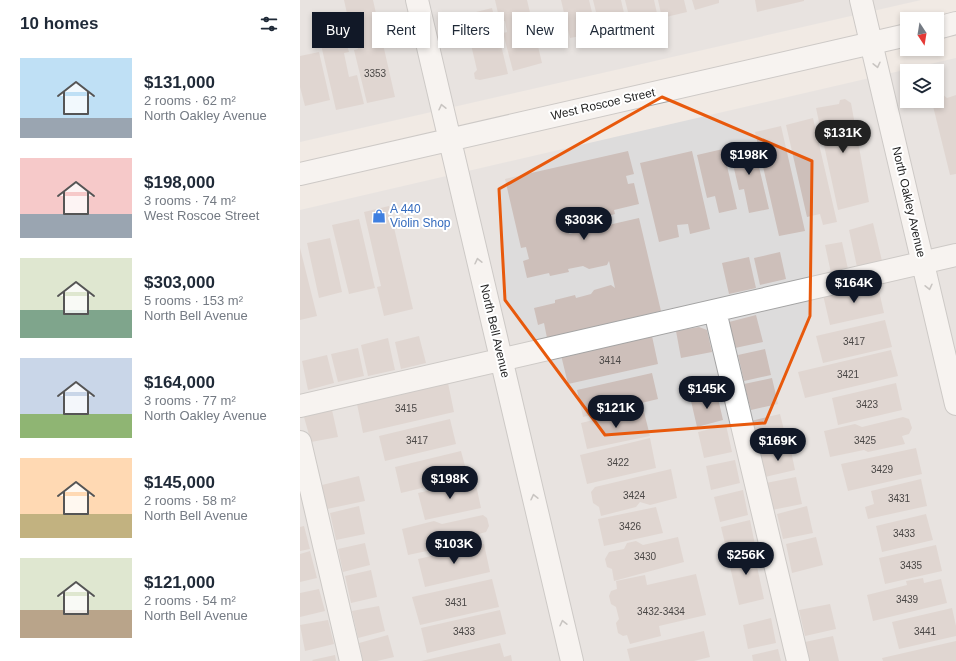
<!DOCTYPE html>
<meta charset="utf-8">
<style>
body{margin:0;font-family:Helvetica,sans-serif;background:#f2f2f3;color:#1f2937;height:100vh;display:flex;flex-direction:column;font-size:15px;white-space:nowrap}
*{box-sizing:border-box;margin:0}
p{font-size:13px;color:#747a83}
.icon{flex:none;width:22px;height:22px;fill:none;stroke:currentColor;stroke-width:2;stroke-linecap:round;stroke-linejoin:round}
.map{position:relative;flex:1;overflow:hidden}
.drawer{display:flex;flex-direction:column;background:#fff;width:300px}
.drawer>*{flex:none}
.guide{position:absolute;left:12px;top:12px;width:380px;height:36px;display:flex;gap:8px}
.needle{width:26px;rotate:168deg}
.controls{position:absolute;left:600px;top:12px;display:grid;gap:8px}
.controls a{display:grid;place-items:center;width:44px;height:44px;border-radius:0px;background:#fff;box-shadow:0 2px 6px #0003;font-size:20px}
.price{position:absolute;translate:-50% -34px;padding:0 9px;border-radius:14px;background:#111827;color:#fff;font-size:13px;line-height:26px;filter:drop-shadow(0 1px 2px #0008)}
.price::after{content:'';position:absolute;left:50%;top:24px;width:12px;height:9px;margin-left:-6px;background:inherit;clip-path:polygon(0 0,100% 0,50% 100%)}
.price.active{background:#222;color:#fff}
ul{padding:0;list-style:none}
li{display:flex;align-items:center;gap:12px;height:100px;padding:0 20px}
li span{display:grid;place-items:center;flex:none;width:112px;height:80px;border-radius:0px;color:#555}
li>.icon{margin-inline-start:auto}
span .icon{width:48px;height:48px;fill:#fffc;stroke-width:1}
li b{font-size:17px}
h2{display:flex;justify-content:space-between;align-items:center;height:48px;padding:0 20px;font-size:17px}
.pill{padding:0 14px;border-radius:0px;background:#fff;box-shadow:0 2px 6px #0003;font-size:14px;line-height:36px}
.pill.active{background:#111827;color:#fff}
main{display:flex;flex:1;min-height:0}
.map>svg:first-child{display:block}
.residential{fill:#dddcdc;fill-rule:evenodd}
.building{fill:#cdbfba}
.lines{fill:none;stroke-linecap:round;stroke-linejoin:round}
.minor-casing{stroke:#a3a3a3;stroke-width:24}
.minor{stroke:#fff;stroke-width:22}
.oneway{stroke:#9a9a9a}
.marked{fill:none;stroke:#e8590c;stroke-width:3;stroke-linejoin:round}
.labels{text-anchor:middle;stroke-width:4;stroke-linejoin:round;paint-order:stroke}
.number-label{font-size:10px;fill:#4a4746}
.street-label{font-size:12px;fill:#1f1f1f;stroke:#fff}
.shop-label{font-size:12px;fill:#366cbe;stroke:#fff;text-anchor:start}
</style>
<main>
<section class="drawer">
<h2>10 homes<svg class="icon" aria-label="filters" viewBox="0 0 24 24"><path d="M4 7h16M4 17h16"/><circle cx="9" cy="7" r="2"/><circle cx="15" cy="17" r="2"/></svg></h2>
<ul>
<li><span style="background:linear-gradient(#bfe0f5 75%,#9aa5b1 0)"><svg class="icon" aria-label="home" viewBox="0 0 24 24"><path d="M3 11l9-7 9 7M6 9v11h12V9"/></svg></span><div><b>$131,000</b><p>2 rooms · 62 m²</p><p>North Oakley Avenue</p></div></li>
<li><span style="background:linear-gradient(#f6c9c9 70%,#9aa5b1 0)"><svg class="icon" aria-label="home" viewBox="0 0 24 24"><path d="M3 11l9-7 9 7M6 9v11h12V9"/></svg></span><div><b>$198,000</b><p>3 rooms · 74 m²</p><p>West Roscoe Street</p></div></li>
<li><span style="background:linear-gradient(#dfe7d0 65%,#7fa58c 0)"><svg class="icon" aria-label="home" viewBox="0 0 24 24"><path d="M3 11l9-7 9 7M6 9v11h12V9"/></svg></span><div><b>$303,000</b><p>5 rooms · 153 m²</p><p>North Bell Avenue</p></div></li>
<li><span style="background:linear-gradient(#c9d6e8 70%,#8fb573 0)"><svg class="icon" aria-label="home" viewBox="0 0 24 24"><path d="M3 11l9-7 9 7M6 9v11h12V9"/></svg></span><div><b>$164,000</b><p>3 rooms · 77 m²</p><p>North Oakley Avenue</p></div></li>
<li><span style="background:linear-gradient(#ffd9b3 70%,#c2b280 0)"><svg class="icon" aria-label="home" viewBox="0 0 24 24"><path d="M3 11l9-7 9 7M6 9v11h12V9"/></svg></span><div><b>$145,000</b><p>2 rooms · 58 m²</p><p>North Bell Avenue</p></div></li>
<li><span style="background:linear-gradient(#dfe7d0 65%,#b9a48a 0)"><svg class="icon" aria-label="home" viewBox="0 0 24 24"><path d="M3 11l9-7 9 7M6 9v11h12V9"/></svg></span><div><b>$121,000</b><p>2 rooms · 54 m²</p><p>North Bell Avenue</p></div></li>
</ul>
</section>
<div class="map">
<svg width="656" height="661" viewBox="0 0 656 661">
<rect width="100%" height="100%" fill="#f1eae4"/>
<path class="residential" d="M0,0H621L0,142Z
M656,58V661H0V210ZM607,71H637V101H607Z"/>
<path class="building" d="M44,0H73L95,97L67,103L54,50L58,49L55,35L52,36Z
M195,0H227L242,63L213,71L203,33L207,32L205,21L200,22Z
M261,0H289L297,33L270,38Z
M293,0H321L327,26L301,32Z
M325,0H354L358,18L331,24Z
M358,0H384L387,12L362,18Z
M392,0H419V3L395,10Z
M455,0H504V1L457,12Z
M192,8L208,74L180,80L175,79L174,73L177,70L164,15Z
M43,31L49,52L44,53L49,77L57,75L64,104L36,110L19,36Z
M19,52L30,100L5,106L0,87V56Z
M642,94L647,98L656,95V174L650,175L632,102L637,101V95Z
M545,99L551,103L569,202L538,210L516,108L539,104L540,100Z
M513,118L537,222L523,225L520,214L507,217L486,125Z
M481,126L505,231L479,236L455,132Z
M453,142L469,209L449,213L444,189L439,190L429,147Z
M423,149L437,209L419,213L415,196L407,198L397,155Z
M328,151L334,174L326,176L328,184L334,183L339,204L314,210L315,214L305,217L304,213L266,221L269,234L339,218L361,311L247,338L244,323L238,325L234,308L255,303V300L275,295L276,298L291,294L294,290L311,285L315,288L309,261L307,265L289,269L283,266L268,269L269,272L250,276L249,273L227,278L223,261L229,259L226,247L221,248L205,179Z
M392,151L410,229L390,234L388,224L377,225L379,237L359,242L340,163Z
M89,206L113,309L84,316L77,287L81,286L64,212Z
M59,219L75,288L49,294L32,225Z
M573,223L582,261L557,267L549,230Z
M30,238L42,292L19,298L7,243Z
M542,242L548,269L531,273L525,245Z
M0,248L17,316L0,320Z
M480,252L486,279L460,285L454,258Z
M449,257L456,288L429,294L422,263Z
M577,282L584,313L530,325L523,295Z
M456,315L463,342L435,348L429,322Z
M585,320L592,347L523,363L516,336Z
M399,327L407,330L412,352L381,358L376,331Z
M119,336L126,363L101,369L95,342Z
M352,336L358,364L268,384L261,355Z
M88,338L95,370L68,376L61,345Z
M58,348L64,376L38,382L31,354Z
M465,349L471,375L444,381L438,355Z
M591,350L598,376L505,398L498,372Z
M27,355L34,383L8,390L2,361Z
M352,373L358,399L283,417L277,390Z
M472,378L478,404L451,410L444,384Z
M148,383L154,412L63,433L57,404Z
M596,383L602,410L538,425L532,398Z
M417,394L423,420L397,427L391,401Z
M343,408L350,436L287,449L281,423Z
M32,410L38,437L11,442L4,417Z
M480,414L486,438L457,445L451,421Z
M603,417L609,419L612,428L609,434L602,436L605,444L568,452L564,450L530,457L524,431L555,424L562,427Z
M150,419L156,444L85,461L79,436Z
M426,425L432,452L404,458L398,432Z
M350,438L356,468L287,484L280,455Z
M490,446L495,470L465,477L460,453Z
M616,448L622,474L548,491L541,464Z
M161,451L168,477L101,493L95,467Z
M435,460L440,483L411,490L406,466Z
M371,469L377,498L350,505L340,502L336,507L301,516L299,507L293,503L291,492L295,487Z
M59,476L65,501L27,509L22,485Z
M496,477L502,504L472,510L466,483Z
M621,479L627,506L568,519L565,507L574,504L571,491Z
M175,480L181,508L125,520L118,493Z
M443,490L448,515L420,522L414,497Z
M59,506L65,534L36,540L30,513Z
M507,506L513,533L483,539L477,514Z
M356,507L363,533L304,546L298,519Z
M626,514L633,540L582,552L576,526Z
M183,515L187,518L189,526L186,532L179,534L181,543L150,551L146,547L108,555L102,529L134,521L142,524Z
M450,520L455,545L427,552L421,527Z
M4,526L10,549L0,551V527Z
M378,537L384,562L314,581L312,569L307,567L305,559L309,552L324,549L327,543L336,541L343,545Z
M516,537L523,565L492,573L486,544Z
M65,543L70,565L43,572L38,549Z
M184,544L190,572L125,587L118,559Z
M636,545L642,571L585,584L579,558Z
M453,548L464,599L439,605L427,554Z
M10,551L17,578L0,582V554Z
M71,570L77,597L51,603L45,576Z
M396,574L406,615L359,626L361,636L330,644L327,635L323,636L318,633L316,623L319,619L316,607L311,604L309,596L311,591L317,589L316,581L345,575L347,585Z
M623,578L624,583L641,579L647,603L573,621L567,595L607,585L606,581Z
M192,579L199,607L120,625L112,597Z
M19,589L25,611L0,617V593Z
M530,604L536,629L505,636L499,610Z
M79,606L85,631L58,638L52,611Z
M652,608L656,626V636L599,649L592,622Z
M200,610L206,634L127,653L121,628Z
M471,618L476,643L448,649L443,625Z
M28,620L34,644L5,651L0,625Z
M404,631L410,657L394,661H330L327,649Z
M88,635L94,657L77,661H63L59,643Z
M533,636L539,661H510L505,642Z
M656,641V661H583L582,658Z
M200,643L204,657L211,655L212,661H121Z
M478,649L481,661H453L452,655Z
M35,655L36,661H13L12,660Z"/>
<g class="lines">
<g class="minor-casing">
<path id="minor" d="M117,0L272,661
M561,0L656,404
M637,28L656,23
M0,174L607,35
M415,311L498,661
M0,406L656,255
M0,442L51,661"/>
</g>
<use href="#minor" class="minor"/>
</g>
<defs><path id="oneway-chevron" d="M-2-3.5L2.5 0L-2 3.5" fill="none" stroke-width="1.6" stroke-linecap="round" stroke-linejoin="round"/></defs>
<g class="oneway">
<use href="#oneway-chevron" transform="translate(577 65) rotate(77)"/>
<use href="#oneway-chevron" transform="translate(142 107) rotate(-103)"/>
<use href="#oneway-chevron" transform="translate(178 261) rotate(-103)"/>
<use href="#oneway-chevron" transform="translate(629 287) rotate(77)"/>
<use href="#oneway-chevron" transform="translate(234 497) rotate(-103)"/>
<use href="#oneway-chevron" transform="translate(263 623) rotate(-103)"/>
</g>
<path d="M0 0H656V661H0ZM362,97L512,161L510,316L465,423L305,435L205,300L199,189Z" fill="#f1eae4" fill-opacity=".55" fill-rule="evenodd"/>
<path class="marked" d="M362,97L512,161L510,316L465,423L305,435L205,300L199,189Z"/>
<defs>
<g id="shop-bare" transform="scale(1.08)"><path d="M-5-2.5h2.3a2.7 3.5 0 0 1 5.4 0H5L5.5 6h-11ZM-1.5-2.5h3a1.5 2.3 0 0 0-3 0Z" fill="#3f7fe0" stroke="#fff" stroke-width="2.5" paint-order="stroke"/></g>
</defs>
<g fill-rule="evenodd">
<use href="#shop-bare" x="79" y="216"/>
</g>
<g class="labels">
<g class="number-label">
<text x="75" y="77">3353</text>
<text x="554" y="345">3417</text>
<text x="310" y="364">3414</text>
<text x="548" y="378">3421</text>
<text x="567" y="408">3423</text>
<text x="106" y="412">3415</text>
<text x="117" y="444">3417</text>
<text x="565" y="444">3425</text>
<text x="318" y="466">3422</text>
<text x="582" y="473">3429</text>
<text x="334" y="499">3424</text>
<text x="599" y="502">3431</text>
<text x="330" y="530">3426</text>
<text x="604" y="537">3433</text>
<text x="345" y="560">3430</text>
<text x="611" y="569">3435</text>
<text x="607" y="603">3439</text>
<text x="156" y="606">3431</text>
<text x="361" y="615">3432-3434</text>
<text x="164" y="635">3433</text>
<text x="625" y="635">3441</text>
</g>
<g class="street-label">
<text transform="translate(303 104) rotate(-13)" y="4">West Roscoe Street</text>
<text transform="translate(609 202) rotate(77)" y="4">North Oakley Avenue</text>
<text transform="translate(195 331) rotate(77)" y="4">North Bell Avenue</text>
</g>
<g class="shop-label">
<text x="90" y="213">A 440<tspan x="90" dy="14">Violin Shop</tspan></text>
</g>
</g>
</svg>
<div class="controls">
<a><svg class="needle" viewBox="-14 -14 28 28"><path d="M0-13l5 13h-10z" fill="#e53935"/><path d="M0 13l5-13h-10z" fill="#747a83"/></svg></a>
<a><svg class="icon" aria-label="layers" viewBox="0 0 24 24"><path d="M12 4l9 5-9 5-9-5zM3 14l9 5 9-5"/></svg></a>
</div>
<b class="price active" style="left:543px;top:154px">$131K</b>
<b class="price" style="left:449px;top:176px">$198K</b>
<b class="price" style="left:284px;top:241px">$303K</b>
<b class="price" style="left:554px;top:304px">$164K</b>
<b class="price" style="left:407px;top:410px">$145K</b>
<b class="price" style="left:316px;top:429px">$121K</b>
<b class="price" style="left:478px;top:462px">$169K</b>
<b class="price" style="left:150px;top:500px">$198K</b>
<b class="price" style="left:154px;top:565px">$103K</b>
<b class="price" style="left:446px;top:576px">$256K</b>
<div class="guide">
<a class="pill active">Buy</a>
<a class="pill">Rent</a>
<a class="pill">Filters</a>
<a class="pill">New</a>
<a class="pill">Apartment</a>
</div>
</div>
</main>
